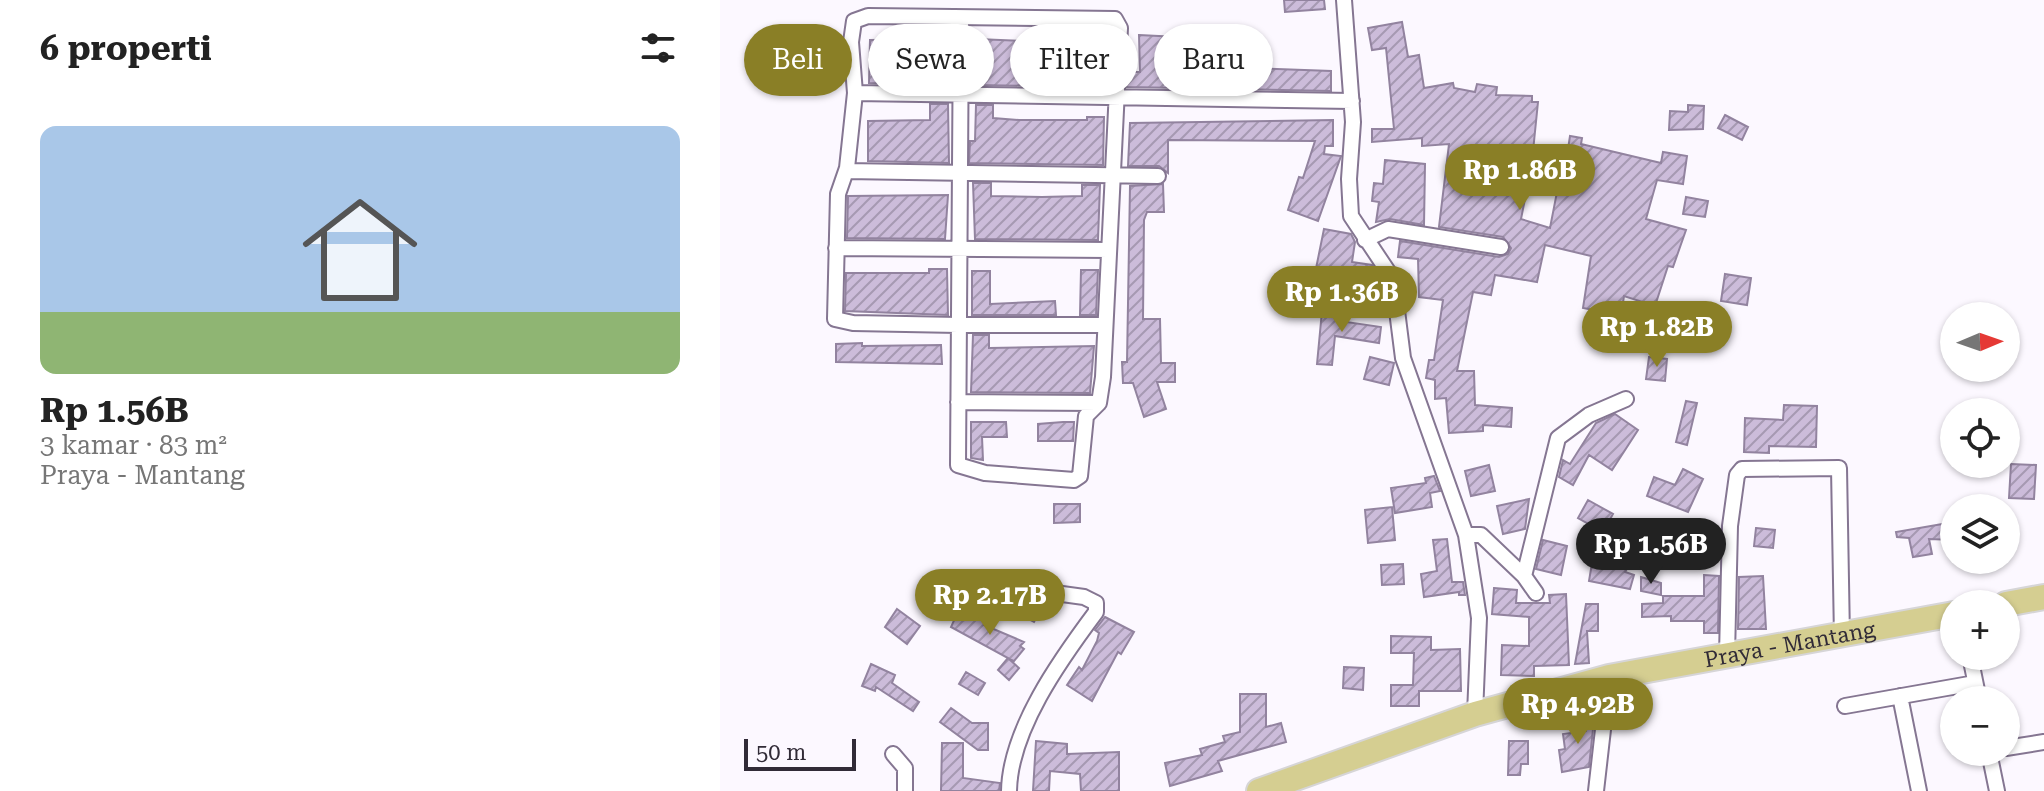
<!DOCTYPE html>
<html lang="id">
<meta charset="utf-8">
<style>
body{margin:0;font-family:"Roboto Serif",serif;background:#f2f2f2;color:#222;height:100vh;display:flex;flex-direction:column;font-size:30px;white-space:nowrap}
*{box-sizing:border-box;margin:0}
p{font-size:26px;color:#767676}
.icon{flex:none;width:44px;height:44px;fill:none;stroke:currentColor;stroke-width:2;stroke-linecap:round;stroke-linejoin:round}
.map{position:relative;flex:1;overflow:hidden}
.drawer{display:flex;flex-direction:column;background:#fff;width:720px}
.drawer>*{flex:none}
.hud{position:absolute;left:24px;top:24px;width:760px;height:72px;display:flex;gap:16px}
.needle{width:52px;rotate:88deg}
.buttons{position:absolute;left:1220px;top:302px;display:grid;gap:16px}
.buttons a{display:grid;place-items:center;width:80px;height:80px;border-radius:50%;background:#fff;box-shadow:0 2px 6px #0004;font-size:40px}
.scale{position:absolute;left:24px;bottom:20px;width:112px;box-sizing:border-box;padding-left:8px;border:4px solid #312b37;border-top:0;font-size:22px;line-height:28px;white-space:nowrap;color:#312b37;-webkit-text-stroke:6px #fcf8ff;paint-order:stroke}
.price{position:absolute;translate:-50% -68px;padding:0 18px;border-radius:28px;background:#8a7f26;color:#fff;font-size:26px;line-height:52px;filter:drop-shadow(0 2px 4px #0008)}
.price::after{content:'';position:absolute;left:50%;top:48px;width:24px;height:18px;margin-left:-12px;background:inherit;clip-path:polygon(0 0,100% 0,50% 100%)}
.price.active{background:#222;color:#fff}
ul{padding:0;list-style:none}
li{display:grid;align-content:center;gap:16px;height:424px;padding:0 40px}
li span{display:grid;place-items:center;height:248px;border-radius:16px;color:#555}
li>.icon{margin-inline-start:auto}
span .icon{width:144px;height:144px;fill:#fffc;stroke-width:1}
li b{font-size:34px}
h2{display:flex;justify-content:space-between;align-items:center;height:96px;padding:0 40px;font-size:34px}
.tag{padding:0 28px;border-radius:36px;background:#fff;box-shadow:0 2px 6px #0004;font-size:28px;line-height:72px}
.tag.active{background:#8a7f26;color:#fff}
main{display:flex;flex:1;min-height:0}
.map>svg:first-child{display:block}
.building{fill:url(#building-hatch);stroke:#92839f;stroke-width:2;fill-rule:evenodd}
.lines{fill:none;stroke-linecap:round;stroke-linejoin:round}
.minor-casing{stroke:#857692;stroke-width:18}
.primary-casing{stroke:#d6d5d7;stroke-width:28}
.minor{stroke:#fff;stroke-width:14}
.primary{stroke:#d5ce91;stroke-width:24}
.labels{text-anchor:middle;stroke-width:8;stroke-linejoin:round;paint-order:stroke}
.street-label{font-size:22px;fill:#312b37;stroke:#fcf8ff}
</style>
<main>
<section class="drawer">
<h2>6 properti<svg class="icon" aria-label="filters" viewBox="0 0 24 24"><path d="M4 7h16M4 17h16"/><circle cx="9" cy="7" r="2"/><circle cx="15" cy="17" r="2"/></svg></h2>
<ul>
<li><span style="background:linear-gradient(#a9c7e8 75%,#8fb573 0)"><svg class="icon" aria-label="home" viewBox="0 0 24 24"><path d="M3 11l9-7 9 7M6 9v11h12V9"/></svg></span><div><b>Rp 1.56B</b><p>3 kamar · 83 m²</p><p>Praya - Mantang</p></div></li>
</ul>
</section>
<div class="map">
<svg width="1324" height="791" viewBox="0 0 1324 791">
<defs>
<pattern id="building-hatch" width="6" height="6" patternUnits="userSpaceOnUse" patternTransform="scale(2)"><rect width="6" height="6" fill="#ccbcda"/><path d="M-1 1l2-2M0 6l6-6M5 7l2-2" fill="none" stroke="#a699b2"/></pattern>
</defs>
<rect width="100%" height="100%" fill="#fcf8ff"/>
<path class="building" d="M564,0H604L605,9L565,12Z
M682,22L688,57L699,55L704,88L733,83L734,88L755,92L757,84L777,87L776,95L812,96V102H818L811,171L844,175L850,136L862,138L861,144L941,163L943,152L967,156L963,184L937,180L926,219L966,230L953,267L948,266L935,306L904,296L902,309L880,305L879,311L863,308L871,256L825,245L817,282L775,275L771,295L753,292L737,371H754L755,405L792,408L791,427L763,425V431L729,433L726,398L715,399V380L706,378L709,360H714L723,300L699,297L698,259L678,257L680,241L779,257L788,254L791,248L783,237L719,227L729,144L702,146V138L652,142V129H674L666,48L652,50L648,28ZM807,189L837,192L830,228L801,219Z
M419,35L458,37V74H484V44H498V67L611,71V91L407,87L408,72H420Z
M231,39L230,85L149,83L150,40Z
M257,39L330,42L389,39L387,87L256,85Z
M210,104H228L229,163L148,161V121L210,120Z
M256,105H273V118L299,120H367V117H384L383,165L249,163L250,141H255Z
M968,105L984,106L983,129L949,130L950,111L968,112Z
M1005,115L1028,127L1022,140L998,128Z
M613,120V146H605L604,154L621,156L598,221L568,210L579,177L583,178L595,141L448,140V173L439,166H408L410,123Z
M665,160L705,164L704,225L670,219L656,222L659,202L652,201L654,183L663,184Z
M253,183H271V196L322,197L362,196V185H380L378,240L255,239Z
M443,184L444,212H427L424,220L423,319H440L441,363H455V382H437L446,409L424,417L413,383H403L402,362H407L410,186Z
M228,195L225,239L127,238L128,196Z
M966,197L988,201L985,217L963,214Z
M604,229L631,234L635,242L632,262L652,265L656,272L653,296L636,294L637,286L606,282L601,305L589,303Z
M209,269H227L228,315L125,311L126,273H209Z
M361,270H378L376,315H360Z
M252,271H270V304L335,301L336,315H252Z
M1005,274L1031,278L1027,305L1001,301Z
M602,311L627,313L626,322L661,327L659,343L615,336L612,365L597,364Z
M253,335H269V348L374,346L370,393L251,392Z
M142,343V346L221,345L222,364L116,362V344Z
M650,357L674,363L669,385L644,379Z
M929,357L947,359L945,381L926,379Z
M966,401L977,403L967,445L956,442Z
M1064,405L1097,406L1096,447L1049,446V453L1024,452L1025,418L1063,420Z
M895,414L918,430L892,470L869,455L853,485L839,477L843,460L850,464L876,423Z
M251,422H286L287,437H262L263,460L251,458Z
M343,422H354L353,441H318V424Z
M1291,464L1316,465L1314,499L1289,498Z
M769,465L775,491L751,496L745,471Z
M963,469L983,479L968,512L927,496L934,477L955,485Z
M714,476L720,491L710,493L712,507L675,513L671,488L706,483L705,478Z
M809,499L805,529L783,534L777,506Z
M868,500L893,514L883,532L858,518Z
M334,504H360V522L334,523Z
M672,507L675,540L648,543L645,510Z
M958,522L984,533L974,556L948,545Z
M1234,522V540L1209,539L1212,554L1193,557L1189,538L1177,537L1176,532Z
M1036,528L1055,530L1053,548L1034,546Z
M913,530L926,538L905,572L914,575L910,589L869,581L872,563L880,565L898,536L906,541Z
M727,539L732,582H743L745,595H739V592L704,597L701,574L717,571L713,540Z
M823,540L847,546L841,575L816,569Z
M937,545L950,552L949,564L936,563Z
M683,564L684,584L662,585L661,565Z
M984,575L999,576L998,633H984V621H951V616L922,617V604L943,603V596H984Z
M1043,576L1046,629H1018L1019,577Z
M921,577L941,583V595L921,591Z
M774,588L797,590L796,603H830L829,595L846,594L849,665L814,666V676L781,675L782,645L809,646V617L772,614Z
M276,595L314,600L323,605L314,622L287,607L285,609L273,600Z
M254,600L272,609L264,625L304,642L300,646L304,649L294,661L289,659L299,668L289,680L278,670L288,658L231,627L236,616L244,620Z
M866,604H878V631H867L869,663L855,664Z
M177,609L200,626L187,644L165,627Z
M385,617L414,632L401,654L398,652L372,701L347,685L359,667L362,670L377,641L379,633L375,630Z
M671,636L711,637V650L740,649L741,691H699V706H671V685H693L694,653H671Z
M151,664L175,675L172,683L199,702L193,711L156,687L155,691L142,686Z
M624,667L644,668L643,690L623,688Z
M246,672L265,683L258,695L239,684Z
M520,694H546V727L561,723L566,742L498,761L502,771L450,786L445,763L482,755L480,749L505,742L503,736L520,732Z
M231,708L252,723H268V750H258L220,722Z
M865,710H875L869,767L842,772L839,750L845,749L843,734L866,731Z
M316,741L347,744V754L399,752V791H361L360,774L330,771L329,791H313Z
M789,741H808V764H801L800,775H788Z
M222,743H243V778L280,783L279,791H221Z"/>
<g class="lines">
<g class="minor-casing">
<path id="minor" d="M624,0L633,122L629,179L631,216L673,279L683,358L746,535L759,618L755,714
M241,18C239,167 238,316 238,465L265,473L354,480L360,476L366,416L379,403L383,377L400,28L395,19L148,16L134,21L131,42L135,93L127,168L118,194L115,319L133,323L238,325H385
M135,93L632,101
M126,171L438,176
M645,240L668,229L781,247
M116,248L389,250
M238,402L379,403
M746,535H761L804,576L816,593
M804,576L838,438L869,415L906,399
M232,603L243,591L263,583L364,597L376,603V612C340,660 290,730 289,791
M1007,655L1010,526L1017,475L1022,469L1119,468L1122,637
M1250,656L1259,700
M1180,696L1199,791
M1125,706L1255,683
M1286,748L1324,742
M1269,752L1277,791
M173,754L185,768V791
M876,791L889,677"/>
</g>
<g class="primary-casing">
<g id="primary">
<path d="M1286,604L1324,597"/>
<path id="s1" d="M539,791L755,714L889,677L1234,614"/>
</g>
</g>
<use href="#minor" class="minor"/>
<use href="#primary" class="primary"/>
</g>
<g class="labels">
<g class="street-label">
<text dy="8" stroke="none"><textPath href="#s1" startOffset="552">Praya - Mantang</textPath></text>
</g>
</g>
</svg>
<div class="buttons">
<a><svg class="needle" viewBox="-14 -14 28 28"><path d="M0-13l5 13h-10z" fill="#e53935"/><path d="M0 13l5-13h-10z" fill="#767676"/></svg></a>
<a><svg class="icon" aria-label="locate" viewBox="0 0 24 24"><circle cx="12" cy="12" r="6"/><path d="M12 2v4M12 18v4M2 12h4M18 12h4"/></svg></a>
<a><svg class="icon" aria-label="layers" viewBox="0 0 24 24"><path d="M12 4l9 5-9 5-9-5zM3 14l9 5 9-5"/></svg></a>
<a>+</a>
<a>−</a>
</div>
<div class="scale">50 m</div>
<b class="price" style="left:800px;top:212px">Rp 1.86B</b>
<b class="price" style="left:622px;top:334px">Rp 1.36B</b>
<b class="price" style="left:937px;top:369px">Rp 1.82B</b>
<b class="price active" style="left:931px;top:586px">Rp 1.56B</b>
<b class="price" style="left:270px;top:637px">Rp 2.17B</b>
<b class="price" style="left:858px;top:746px">Rp 4.92B</b>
<div class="hud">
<a class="tag active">Beli</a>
<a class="tag">Sewa</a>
<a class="tag">Filter</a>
<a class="tag">Baru</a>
</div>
</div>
</main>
